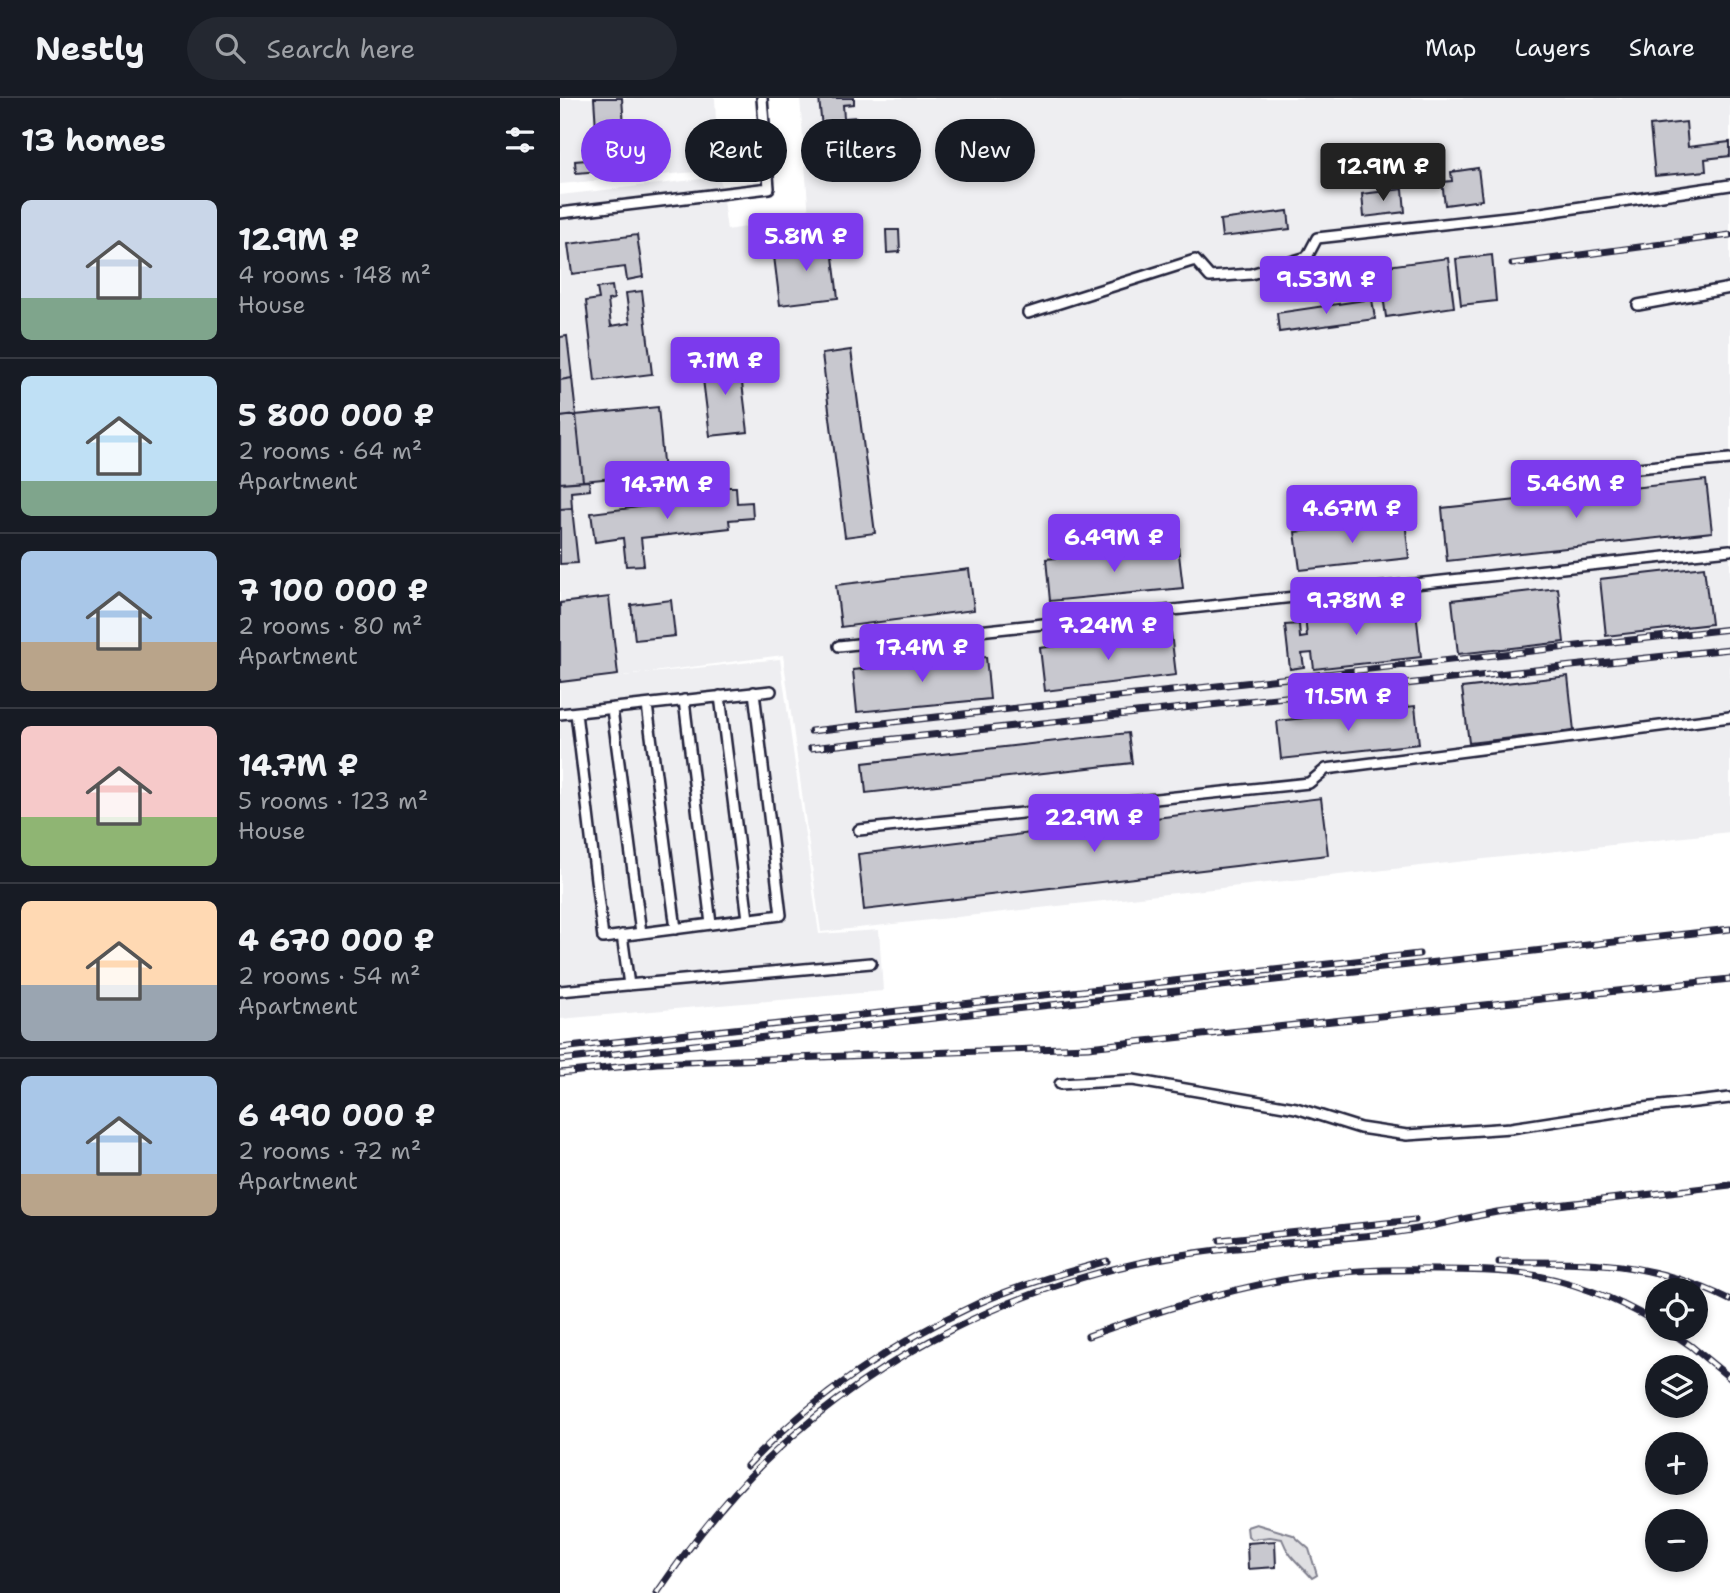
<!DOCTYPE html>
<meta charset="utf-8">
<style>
body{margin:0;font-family:"Shantell Sans",sans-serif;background:#242831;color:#f1f3f6;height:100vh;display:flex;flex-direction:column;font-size:26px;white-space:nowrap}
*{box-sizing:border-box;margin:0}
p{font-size:23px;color:#9ea1a6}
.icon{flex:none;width:38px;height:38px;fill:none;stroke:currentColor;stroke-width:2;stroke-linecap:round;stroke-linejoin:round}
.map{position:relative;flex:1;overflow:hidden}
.drawer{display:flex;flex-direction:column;background:#171b24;width:560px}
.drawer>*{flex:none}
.hud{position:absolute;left:21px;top:21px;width:665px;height:63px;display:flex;gap:14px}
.fabs{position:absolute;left:1085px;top:1180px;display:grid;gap:14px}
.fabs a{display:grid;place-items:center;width:63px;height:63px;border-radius:50%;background:#171b24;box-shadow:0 4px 10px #0003;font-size:35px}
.price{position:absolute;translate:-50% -60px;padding:0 16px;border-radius:7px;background:#7c3aed;color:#fff;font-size:23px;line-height:46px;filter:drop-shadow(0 2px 4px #0008)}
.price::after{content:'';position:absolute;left:50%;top:42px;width:21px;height:16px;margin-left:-10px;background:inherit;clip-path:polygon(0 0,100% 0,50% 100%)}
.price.current{background:#222;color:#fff}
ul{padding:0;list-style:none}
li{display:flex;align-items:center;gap:21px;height:175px;padding:0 21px}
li+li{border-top:2px solid #363941}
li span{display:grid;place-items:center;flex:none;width:196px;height:140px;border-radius:10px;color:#555}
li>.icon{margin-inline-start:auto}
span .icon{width:84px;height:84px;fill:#fffc;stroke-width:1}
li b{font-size:30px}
h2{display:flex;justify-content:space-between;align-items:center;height:84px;padding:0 21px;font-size:30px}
.pill{padding:0 24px;border-radius:32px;background:#171b24;box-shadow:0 4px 10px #0003;font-size:24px;line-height:63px}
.pill.current{background:#7c3aed;color:#fff}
header{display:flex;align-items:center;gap:42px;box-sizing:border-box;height:98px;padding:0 35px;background:#171b24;border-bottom:2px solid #363941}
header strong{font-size:33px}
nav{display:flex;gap:38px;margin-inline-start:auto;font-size:24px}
.search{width:490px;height:63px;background:#242831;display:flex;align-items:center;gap:18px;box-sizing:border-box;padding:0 24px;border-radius:38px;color:#9ea1a6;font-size:26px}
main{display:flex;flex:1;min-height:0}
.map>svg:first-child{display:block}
.built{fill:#eeeef1}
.green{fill:#dfdfe2;stroke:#80808e;stroke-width:2}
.building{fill:#c8c8cf;stroke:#22223b;stroke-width:2}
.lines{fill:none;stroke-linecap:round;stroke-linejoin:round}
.service-casing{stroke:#22223b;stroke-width:14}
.service{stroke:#fff;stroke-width:9}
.rail-casing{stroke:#22223b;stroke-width:7}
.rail{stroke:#fff;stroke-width:4.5;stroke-dasharray:13;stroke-linecap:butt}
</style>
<header>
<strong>Nestly</strong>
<div class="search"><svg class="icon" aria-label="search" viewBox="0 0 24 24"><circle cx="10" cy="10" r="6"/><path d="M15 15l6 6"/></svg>Search here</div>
<nav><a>Map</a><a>Layers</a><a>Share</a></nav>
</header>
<main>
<section class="drawer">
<h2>13 homes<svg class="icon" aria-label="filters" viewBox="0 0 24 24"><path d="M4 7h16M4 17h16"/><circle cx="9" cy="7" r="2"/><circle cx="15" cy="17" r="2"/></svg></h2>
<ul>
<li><span style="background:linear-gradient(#c9d6e8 70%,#7fa58c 0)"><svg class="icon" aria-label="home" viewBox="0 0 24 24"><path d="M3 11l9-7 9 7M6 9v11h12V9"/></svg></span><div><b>12.9M ₽</b><p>4 rooms · 148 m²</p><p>House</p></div></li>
<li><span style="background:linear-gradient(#bfe0f5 75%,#7fa58c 0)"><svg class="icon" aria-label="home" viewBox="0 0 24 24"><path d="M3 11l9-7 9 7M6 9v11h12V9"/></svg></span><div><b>5 800 000 ₽</b><p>2 rooms · 64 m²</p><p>Apartment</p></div></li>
<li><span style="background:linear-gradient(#a9c7e8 65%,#b9a48a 0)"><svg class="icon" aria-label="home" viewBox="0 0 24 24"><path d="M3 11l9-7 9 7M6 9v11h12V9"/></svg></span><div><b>7 100 000 ₽</b><p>2 rooms · 80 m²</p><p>Apartment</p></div></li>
<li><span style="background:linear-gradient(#f6c9c9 65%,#8fb573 0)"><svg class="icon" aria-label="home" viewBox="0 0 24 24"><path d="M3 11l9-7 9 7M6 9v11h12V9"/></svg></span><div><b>14.7M ₽</b><p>5 rooms · 123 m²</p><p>House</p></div></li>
<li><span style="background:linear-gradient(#ffd9b3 60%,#9aa5b1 0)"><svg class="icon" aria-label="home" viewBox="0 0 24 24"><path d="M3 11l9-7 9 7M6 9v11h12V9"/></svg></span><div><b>4 670 000 ₽</b><p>2 rooms · 54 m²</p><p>Apartment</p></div></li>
<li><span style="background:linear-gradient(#a9c7e8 70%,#b9a48a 0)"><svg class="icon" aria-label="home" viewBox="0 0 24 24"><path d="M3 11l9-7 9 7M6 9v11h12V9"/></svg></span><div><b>6 490 000 ₽</b><p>2 rooms · 72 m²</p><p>Apartment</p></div></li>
</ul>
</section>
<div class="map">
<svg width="1170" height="1495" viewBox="0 0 1170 1495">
<rect width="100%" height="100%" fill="#fff"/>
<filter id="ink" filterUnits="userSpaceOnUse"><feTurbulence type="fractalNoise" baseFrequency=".0143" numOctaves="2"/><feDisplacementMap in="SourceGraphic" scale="14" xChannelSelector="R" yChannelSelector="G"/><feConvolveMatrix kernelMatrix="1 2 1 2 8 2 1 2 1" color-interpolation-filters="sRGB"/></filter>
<g filter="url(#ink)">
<path class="built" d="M0,0H155L158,72L0,86Z
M240,0H1170V734L261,834L223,557L54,579L220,561L259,836L319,832L323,893L0,921V97L160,79L167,132L249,119Z"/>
<path class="green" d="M696,1426L733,1437L749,1451L757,1477L752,1480C739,1465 729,1460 722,1441L710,1439L692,1441L688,1438L687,1429Z"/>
<path class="building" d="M34,0H62L67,71L16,75L15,63L38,61Z
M259,0H294V6L283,7L284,20L296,19L298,37L263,40Z
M1126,24L1128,49L1170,44V58L1145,61L1146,73L1095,78L1090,28Z
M918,70L922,102L885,107L882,84L892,83L891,74Z
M843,91L845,114L804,119L802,96Z
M728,113L730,131L662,139L660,122Z
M326,132H339L340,154L327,155Z
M77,137L83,179L67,182L65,169L12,176L8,146Z
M271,143L278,200L220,207L213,150Z
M932,157L936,203L901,207L896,161Z
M888,160L894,209L826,219L819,169Z
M52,188L54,201L48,202L51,228L70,225L66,195L82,193L92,276L35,283L26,203L39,201L37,190Z
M812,201L815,221L719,234L717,215Z
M7,238L12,280L0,282V239Z
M291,252L315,435L285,439L262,256Z
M179,260L188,334L150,338L141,265Z
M12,280L16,317L0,319V282Z
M98,309L104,375L23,383L16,317Z
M16,317L23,383L0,385V319Z
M1146,382L1152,434L887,463L882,410Z
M29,383L30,392L11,394L12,410L0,411V385Z
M166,389H176L177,405L192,404L193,420L169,422L170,430L81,440L84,467L66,468L63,440L35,444L31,415L166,398Z
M12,410L18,465L0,466V411Z
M845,422L849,460L740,472L735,434Z
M618,448L623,490L490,503L486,461Z
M1144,469L1151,526L1046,538L1040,481Z
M409,471L414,512L281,529L276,487Z
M998,490L1004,544L898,556L892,502Z
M49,499L58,577L0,584V505Z
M111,502L115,538L75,542L71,507Z
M855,504L861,559L754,571L752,555L742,556L744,569L730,571L725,527L739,526L740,540L747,539L745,516Z
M611,535L616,577L485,593L480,550Z
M426,559L430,601L297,614L293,572Z
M1008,578L1014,633L909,645L902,590Z
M855,608L859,646L721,661L717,623Z
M568,635L572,665L306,695L303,665Z
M761,700L768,757L304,812L298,756Z
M715,1443L716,1469L688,1471L687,1445Z"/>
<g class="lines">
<g class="service-casing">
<path id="service" d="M0,115L209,90L202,0
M1078,207L1170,190
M468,215L635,162L650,179L691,176L747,159L757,140L974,116L1170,87
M1016,376L1170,361
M279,548L1170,452
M160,598L188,821
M124,602L151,826
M87,607L116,831
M52,611L81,835
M16,615L43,840L221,817L194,594
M0,616L211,593
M299,732L749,685L766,671L1170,619
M62,837L69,887
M0,893L311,865
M500,986L573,982L736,1010L800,1030L847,1037L951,1030L1075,1011L1170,1000"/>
</g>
<use href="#service" class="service"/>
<g class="rail-casing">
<path id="rail" d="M952,166L1170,137
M251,633L1170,531
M251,650L1170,551
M0,950L859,856
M0,962L1170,831
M0,975L97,965L528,949L1170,881
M660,1142L855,1122
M939,1164C979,1164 1021,1163 1060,1168C1098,1173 1136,1185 1170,1202
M1105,1230L1131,1248L1170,1280
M528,1238C592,1215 657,1194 723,1182C774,1172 826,1171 878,1172C904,1172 931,1172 958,1175C1006,1180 1056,1200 1097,1225
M187,1368C251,1300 334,1244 419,1205C460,1187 504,1175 547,1163
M97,1495C132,1444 170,1395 216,1353C322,1255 457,1188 598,1161C675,1147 754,1144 831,1135C867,1131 902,1120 937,1114C963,1110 989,1108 1015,1105C1067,1099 1118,1093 1170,1087"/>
</g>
<use href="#rail" class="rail"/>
</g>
</g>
</svg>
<div class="fabs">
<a><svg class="icon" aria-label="locate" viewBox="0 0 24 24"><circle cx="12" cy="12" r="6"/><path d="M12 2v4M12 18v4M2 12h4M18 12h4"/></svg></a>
<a><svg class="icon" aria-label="layers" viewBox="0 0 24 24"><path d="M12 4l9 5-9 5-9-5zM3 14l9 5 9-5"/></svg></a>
<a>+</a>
<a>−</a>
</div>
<b class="price current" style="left:823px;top:105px">12.9M ₽</b>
<b class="price" style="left:246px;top:175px">5.8M ₽</b>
<b class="price" style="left:766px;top:218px">9.53M ₽</b>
<b class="price" style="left:165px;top:299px">7.1M ₽</b>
<b class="price" style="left:1016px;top:422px">5.46M ₽</b>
<b class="price" style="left:107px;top:423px">14.7M ₽</b>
<b class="price" style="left:792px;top:447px">4.67M ₽</b>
<b class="price" style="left:554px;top:476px">6.49M ₽</b>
<b class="price" style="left:796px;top:539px">9.78M ₽</b>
<b class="price" style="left:548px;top:564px">7.24M ₽</b>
<b class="price" style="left:362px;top:586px">17.4M ₽</b>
<b class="price" style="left:788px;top:635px">11.5M ₽</b>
<b class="price" style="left:534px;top:756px">22.9M ₽</b>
<div class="hud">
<a class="pill current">Buy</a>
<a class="pill">Rent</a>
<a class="pill">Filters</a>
<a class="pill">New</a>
</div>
</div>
</main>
